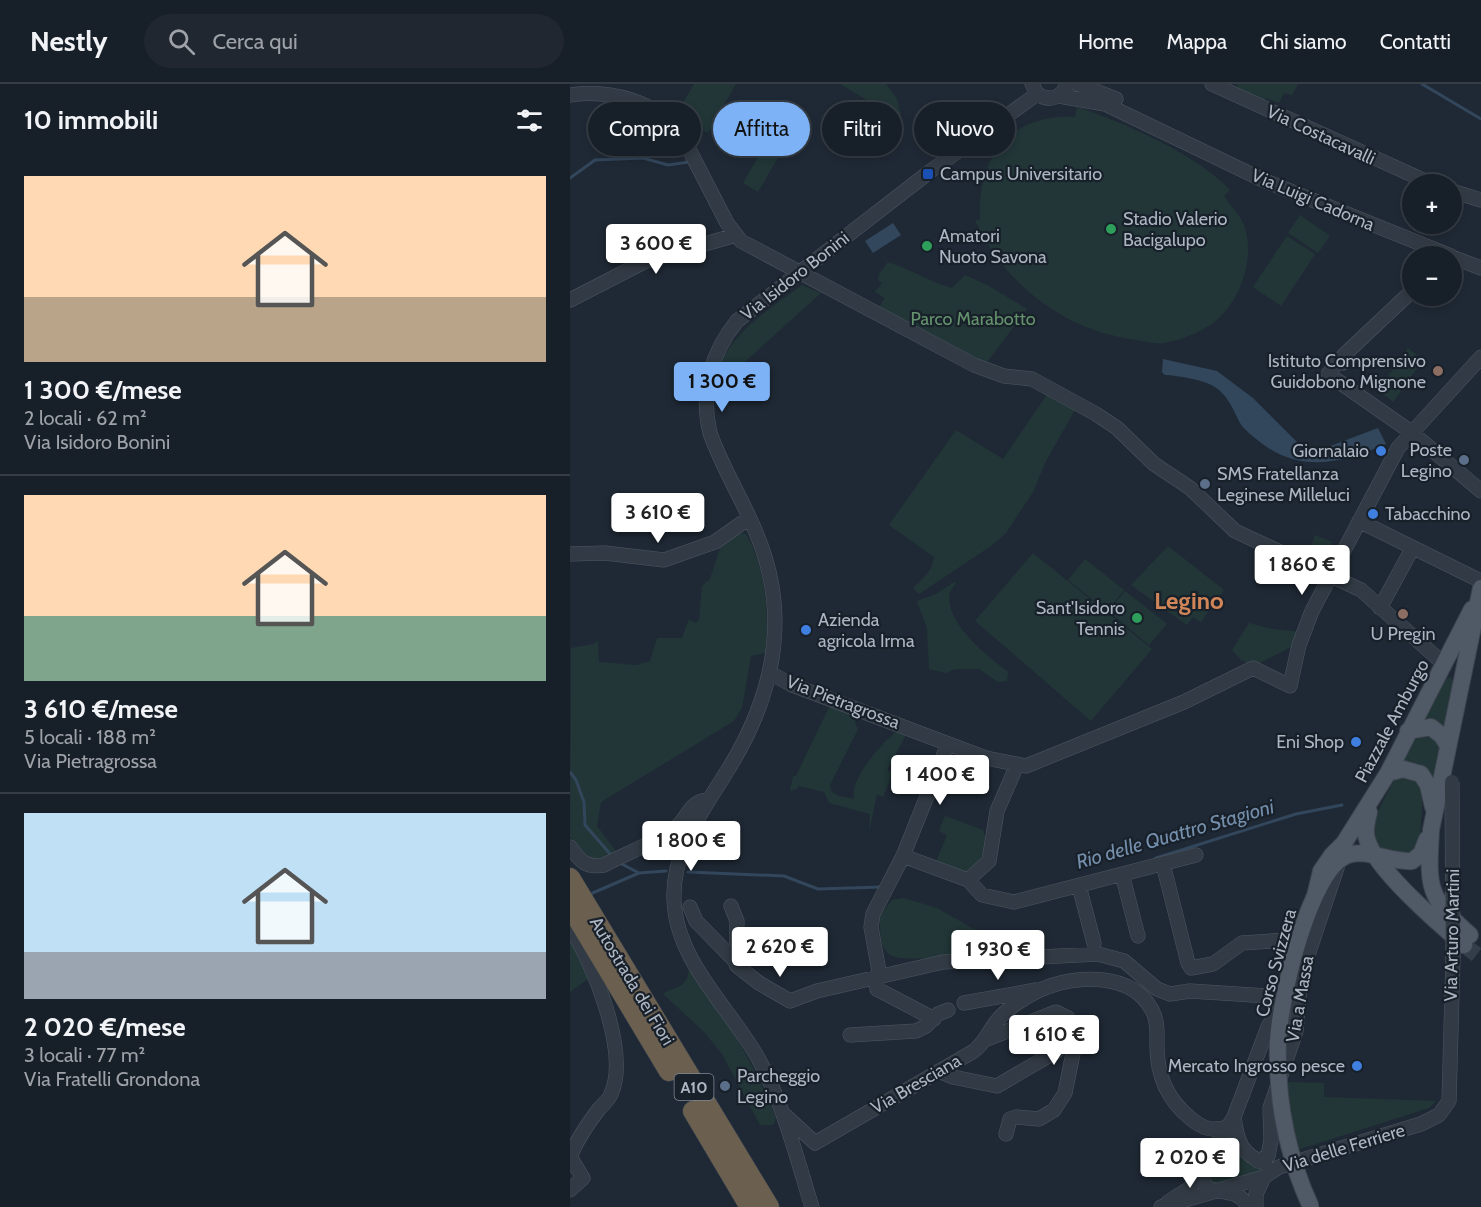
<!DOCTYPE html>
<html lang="it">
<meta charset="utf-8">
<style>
body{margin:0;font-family:Cabin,sans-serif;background:#202730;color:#f1f3f6;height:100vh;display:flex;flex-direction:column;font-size:22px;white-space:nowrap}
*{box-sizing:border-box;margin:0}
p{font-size:20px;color:#9ea2a8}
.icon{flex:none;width:33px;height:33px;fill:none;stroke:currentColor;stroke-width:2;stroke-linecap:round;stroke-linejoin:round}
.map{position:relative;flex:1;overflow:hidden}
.panel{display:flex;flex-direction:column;background:#171f28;width:570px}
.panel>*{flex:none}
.hud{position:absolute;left:18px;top:18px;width:570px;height:54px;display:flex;gap:12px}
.buttons{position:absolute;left:832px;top:90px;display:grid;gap:12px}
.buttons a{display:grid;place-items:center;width:60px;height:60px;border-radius:50%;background:#171f28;box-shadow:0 3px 9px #0003,0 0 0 2px #363d45;font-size:30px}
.price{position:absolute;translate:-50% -51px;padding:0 14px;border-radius:6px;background:#fff;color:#222;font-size:20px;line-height:39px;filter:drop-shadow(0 2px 3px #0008)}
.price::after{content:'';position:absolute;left:50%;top:36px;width:18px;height:14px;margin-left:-9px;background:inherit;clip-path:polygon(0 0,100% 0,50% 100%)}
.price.selected{background:#7db3f6;color:#111}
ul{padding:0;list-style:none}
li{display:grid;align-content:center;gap:12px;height:318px;padding:0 24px}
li+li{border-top:2px solid #363d45}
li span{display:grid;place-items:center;height:186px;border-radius:0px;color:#555}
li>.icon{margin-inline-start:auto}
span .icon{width:108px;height:108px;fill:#fffc;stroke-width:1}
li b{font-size:26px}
h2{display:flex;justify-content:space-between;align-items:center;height:72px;padding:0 24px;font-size:26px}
.chip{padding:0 21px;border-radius:27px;background:#171f28;box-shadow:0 3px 9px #0003,0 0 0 2px #363d45;font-size:21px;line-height:54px}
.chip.selected{background:#7db3f6;color:#111}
header{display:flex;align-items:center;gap:36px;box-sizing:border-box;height:84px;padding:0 30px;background:#171f28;border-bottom:2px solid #363d45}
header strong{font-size:28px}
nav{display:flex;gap:33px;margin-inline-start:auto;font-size:21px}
.search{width:420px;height:54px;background:#202730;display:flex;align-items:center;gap:15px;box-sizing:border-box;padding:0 21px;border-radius:33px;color:#9ea2a8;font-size:22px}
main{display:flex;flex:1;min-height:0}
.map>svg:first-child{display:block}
.green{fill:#223637}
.water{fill:#32465c}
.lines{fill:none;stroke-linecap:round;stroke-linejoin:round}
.stream{stroke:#32465c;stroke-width:3}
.major-tunnel{stroke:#343e4a;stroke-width:16;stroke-dasharray:16 8;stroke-linecap:butt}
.minor-casing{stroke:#4d5661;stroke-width:15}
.major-casing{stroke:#3c444f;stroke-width:18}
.highway-casing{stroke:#3d4650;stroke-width:21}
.minor{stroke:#323b45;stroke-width:14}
.major{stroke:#505a66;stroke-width:16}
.highway{stroke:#6b5f4f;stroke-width:20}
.minor-bridge-casing{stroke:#4d5661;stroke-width:15;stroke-linecap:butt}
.major-bridge-casing{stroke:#3c444f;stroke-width:18;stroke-linecap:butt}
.minor-bridge{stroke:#323b45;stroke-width:14}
.major-bridge{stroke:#505a66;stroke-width:16}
.transit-dot{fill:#1a4fb4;stroke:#18202a;stroke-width:2}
.leisure-dot{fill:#2e9e5b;stroke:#18202a;stroke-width:2}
.education-dot{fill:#8d6e63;stroke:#18202a;stroke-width:2}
.shop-dot{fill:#3f7fe0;stroke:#18202a;stroke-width:2}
.service-dot{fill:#5c6f8a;stroke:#18202a;stroke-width:2}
.labels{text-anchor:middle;stroke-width:4.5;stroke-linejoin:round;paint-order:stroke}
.shield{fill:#18202a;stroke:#808995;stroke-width:1.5}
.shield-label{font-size:16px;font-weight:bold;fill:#acb6c3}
.street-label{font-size:18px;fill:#acb6c3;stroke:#18202a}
.poi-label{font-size:18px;fill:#acb6c3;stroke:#18202a;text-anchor:start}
.park-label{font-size:18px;fill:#64926c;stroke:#18202a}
.water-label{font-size:20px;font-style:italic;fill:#748eab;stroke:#18202a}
.district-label{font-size:24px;font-weight:bold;fill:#d18659;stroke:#18202a}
</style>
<header>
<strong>Nestly</strong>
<div class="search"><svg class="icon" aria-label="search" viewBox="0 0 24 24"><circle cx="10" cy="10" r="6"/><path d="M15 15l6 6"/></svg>Cerca qui</div>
<nav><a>Home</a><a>Mappa</a><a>Chi siamo</a><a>Contatti</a></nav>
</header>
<main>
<section class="panel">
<h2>10 immobili<svg class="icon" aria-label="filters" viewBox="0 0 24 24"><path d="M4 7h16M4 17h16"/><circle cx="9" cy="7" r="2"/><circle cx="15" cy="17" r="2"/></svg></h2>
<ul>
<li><span style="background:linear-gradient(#ffd9b3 65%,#b9a48a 0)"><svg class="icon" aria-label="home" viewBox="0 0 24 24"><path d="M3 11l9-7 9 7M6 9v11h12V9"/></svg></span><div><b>1 300 €/mese</b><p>2 locali · 62 m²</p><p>Via Isidoro Bonini</p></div></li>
<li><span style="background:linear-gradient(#ffd9b3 65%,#7fa58c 0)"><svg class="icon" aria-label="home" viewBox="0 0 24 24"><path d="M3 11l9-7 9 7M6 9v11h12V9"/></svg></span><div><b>3 610 €/mese</b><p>5 locali · 188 m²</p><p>Via Pietragrossa</p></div></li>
<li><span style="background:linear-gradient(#bfe0f5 75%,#9aa5b1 0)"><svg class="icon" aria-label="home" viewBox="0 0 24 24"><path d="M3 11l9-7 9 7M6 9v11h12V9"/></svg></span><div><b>2 020 €/mese</b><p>3 locali · 77 m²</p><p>Via Fratelli Grondona</p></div></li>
</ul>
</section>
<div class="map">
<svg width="911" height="1123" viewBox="0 0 911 1123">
<rect width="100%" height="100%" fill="#1f2935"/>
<path class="green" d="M124,0H166L138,49L106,30Z
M270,0H316L327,15L331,31L320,30Z
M665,0H728L722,11L714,9L709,19L696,14L692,21L666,8L668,2Z
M507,23C553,38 628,71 660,106L654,112C659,120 666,127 671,135C687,164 674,209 651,232C638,246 612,256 594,259C585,261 575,257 567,256C495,247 435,201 405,136H410C407,73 439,30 505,33Z
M212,32L227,41L188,108L173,99Z
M730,131L760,152L748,169L718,149Z
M717,152L745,170L711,222L683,203Z
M318,178C341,185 359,198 382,204L395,191L419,202L457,225L415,281L309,223L315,214L305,208L312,199L308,196L309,190Z
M232,201L251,209L178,275L146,319C136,264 194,229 232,201Z
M838,264L853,276L823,318L808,306Z
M478,309L506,324L476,377L463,408L436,449L421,462L349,510L343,504C352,495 363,487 364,473L319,441L386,346L433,375Z
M171,449L176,450C196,484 199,531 196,569L181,572L172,624L164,637L31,718L27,742L48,770L24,779L0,753L1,564L24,560L28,557L29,578L66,581L80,577L87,554H112L119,535L125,539L129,536L132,502L140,495L151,462Z
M745,451L762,458L755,476L738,469Z
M598,462L654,506L631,538L623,533L617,541L561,501Z
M463,469L582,565L521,637L405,537Z
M515,475L554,506L537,527L498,496Z
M386,497C385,503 379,506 379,513C378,541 417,572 438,588L437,597L428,598L409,585H385L376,589L359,585L357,544L347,517L364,511Z
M555,507L597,540L579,561L538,527Z
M679,539L702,545L732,548L727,560L684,582L671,576L662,566Z
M880,593L885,598L876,646L867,638L854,636L876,595Z
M261,619L289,630L285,639L288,645L260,701L262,708L269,712L284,715C279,695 312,659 327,647H338L317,686L323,689L313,713L307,710L299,749L300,730L259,719L254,708L229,702L227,705L220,707L223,692H226Z
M856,650L871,659L865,705L827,681L847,654Z
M842,690L853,705L850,760L841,771L808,766L799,745L822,700L827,693Z
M375,732L413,746L417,759V774L398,789L365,780L377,751L369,747Z
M334,814L367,824L402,844L431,854L437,866C417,869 334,880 320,871C309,864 310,844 310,832L322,816Z
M0,849L21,893L0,908Z
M119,885C155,932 185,980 206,1035L203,1041H190L152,970L134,948L93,910C107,901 117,905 119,885Z
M715,998L754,999V1013L866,1017L859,1024L727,1066L719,1034Z
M662,1054L672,1073L694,1086L651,1102L641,1098L639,1086Z"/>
<path class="water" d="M323,139L331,151L303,169L295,157Z
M593,275L647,287L683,314L733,364L747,367L808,344L816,360C772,379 730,390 690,358C684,353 674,346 670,339C656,310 651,300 618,294C611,293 603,291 595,291L592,288Z"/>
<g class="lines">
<path class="stream" d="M852,0L911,35
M0,94L25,76L73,74L98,81L119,78
M0,688L6,696L14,718L15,741L41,771
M586,774L726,730L772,721
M48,778L69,789
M118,788L214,792L248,805L311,803
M18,811L69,789L96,787"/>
<path class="major-tunnel" d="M894,861L911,874"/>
<g class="minor-casing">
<path id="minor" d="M462,0L467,10C480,18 492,14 497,0
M508,0L546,15
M642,0L862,100
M0,11C40,5 86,17 111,50L157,139L171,157L404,281L434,292L462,295L526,330L547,344L584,380L620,404L665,447L791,506L875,581
M489,12L535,20L693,96L881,172
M882,107L911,116
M882,173L911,184
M0,216L76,177L166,151
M774,271L758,290L841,348L911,407
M773,279L774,271L843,206
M789,437L911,497
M0,470L35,469L94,476L145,458L179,434
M810,524L842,465
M200,589L222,601L416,674L456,682L614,618L683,584L720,602L729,561L742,527L828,364L911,273
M0,763C11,778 16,784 34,781C57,769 84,759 105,744C118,735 119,716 139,716
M333,772L378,660
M593,780L618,879L621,884L643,880L672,859L729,855
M552,790L568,852
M398,796L412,811L444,818L626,771
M398,796L419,777L427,727L447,681
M509,802L524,859
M161,822L167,837L166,881L189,899L220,917L247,907L373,878L528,870L554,877L587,905L600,910L620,907L714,913
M120,823L126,837L164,876
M0,843C23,879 60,969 41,1010C39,1016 33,1020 29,1025C19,1038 9,1053 2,1068L1,1074L13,1094L0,1106
M394,919L466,906
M364,935L307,905L306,893L309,887L301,843L303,830L333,772L398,796
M280,951L346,947L356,942L368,930L378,926
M417,955L486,928L498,934L507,949L495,1009L484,1026L469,1035L446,1033L440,1035L436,1050
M369,987L383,993L427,1002L487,967
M216,1032L245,1059L404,967C415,958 418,949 426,938C436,925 455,913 470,906C504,890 562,888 582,926C588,937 587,950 587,962C587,992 597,1015 620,1034C632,1044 642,1048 658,1043
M664,1033C667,1056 671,1071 695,1079
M688,1077L698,1072L701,1056L700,1024L726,947L731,892L767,784
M633,1084C630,1112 646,1104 664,1110C671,1112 675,1118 679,1123
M598,1118L620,1104L664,1033L698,943L712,920
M242,1123C226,1072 214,1021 188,974C160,924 106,877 104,816C102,768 130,731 154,692C201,619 222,540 189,456C175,419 153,386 140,349C130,308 141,269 167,237L358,89L467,10
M591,1123L694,1093L709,1083L851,1040L869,1031L879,1017L883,874
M686,1123V1110L694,1093"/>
</g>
<g class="major-casing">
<path id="major" d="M838,647L861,643L872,652L878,662
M818,689L833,685L851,690L858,701L863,723
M799,728C797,737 794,746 797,755C804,784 870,841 894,861
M745,812L751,787L762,771L774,759L818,689L902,525
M900,851C856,812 858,803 861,746L911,504
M708,956C710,917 739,785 778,771C797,764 821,779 842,777L851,770L857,755"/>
</g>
<g class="highway-casing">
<path id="highway" d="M0,794L199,1123
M0,822L99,987
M123,1027L180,1123"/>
</g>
<use href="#minor" class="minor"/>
<use href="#major" class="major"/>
<use href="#highway" class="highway"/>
<g class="minor-bridge-casing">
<path id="minor-bridge" d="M882,698L883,874"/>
</g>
<g class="major-bridge-casing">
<path id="major-bridge" d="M708,956C706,1015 716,1069 741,1123"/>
</g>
<use href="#minor-bridge" class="minor-bridge"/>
<use href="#major-bridge" class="major-bridge"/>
</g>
<rect class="transit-dot" x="352" y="84" width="12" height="12" rx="3"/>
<g class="leisure-dot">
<circle cx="541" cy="145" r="6"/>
<circle cx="357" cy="162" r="6"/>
<circle cx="567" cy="534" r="6"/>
</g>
<g class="education-dot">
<circle cx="868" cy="287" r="6"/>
<circle cx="833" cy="530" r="6"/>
</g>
<g class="shop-dot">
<circle cx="811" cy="367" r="6"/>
<circle cx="803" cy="430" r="6"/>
<circle cx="236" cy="546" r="6"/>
<circle cx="786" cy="658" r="6"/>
<circle cx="787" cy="982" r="6"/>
</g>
<g class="service-dot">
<circle cx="894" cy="376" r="6"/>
<circle cx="635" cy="400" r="6"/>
<circle cx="155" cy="1002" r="6"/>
</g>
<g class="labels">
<rect class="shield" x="104.5" y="990" width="39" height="26" rx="4.5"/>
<g class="shield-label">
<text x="124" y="1009">A10</text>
</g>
<g class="street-label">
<text transform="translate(751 51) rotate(25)" y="6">Via Costacavalli</text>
<text transform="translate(743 116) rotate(23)" y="6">Via Luigi Cadorna</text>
<text transform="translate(225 192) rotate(-38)" y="6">Via Isidoro Bonini</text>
<text transform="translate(273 618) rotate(21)" y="6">Via Pietragrossa</text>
<text transform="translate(822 637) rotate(-62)" y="6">Piazzale Amburgo</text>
<text transform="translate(882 851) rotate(-89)" y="6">Via Arturo Martini</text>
<text transform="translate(706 879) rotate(-75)" y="6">Corso Svizzera</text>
<text transform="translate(62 897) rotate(59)" y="6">Autostrada dei Fiori</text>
<text transform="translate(730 915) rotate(-80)" y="6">Via a Massa</text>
<text transform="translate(346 1000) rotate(-30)" y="6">Via Bresciana</text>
<text transform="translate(774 1064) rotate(-17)" y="6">Via delle Ferriere</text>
</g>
<g class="poi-label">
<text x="370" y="96">Campus Universitario</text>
<text x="553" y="141">Stadio Valerio<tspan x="553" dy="21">Bacigalupo</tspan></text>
<text x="369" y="158">Amatori<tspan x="369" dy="21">Nuoto Savona</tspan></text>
<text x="856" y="283" text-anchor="end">Istituto Comprensivo<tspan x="856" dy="21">Guidobono Mignone</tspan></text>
<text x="882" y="372" text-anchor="end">Poste<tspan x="882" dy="21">Legino</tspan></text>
<text x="799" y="373" text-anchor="end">Giornalaio</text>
<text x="647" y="396">SMS Fratellanza<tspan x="647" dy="21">Leginese Milleluci</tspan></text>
<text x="815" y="436">Tabacchino</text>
<text x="555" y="530" text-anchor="end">Sant'Isidoro<tspan x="555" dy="21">Tennis</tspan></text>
<text x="248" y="542">Azienda<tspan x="248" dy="21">agricola Irma</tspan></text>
<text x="833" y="556" text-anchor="middle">U Pregin</text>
<text x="774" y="664" text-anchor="end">Eni Shop</text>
<text x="775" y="988" text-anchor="end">Mercato Ingrosso pesce</text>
<text x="167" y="998">Parcheggio<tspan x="167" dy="21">Legino</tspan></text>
</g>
<g class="park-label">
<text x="403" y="241">Parco Marabotto</text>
</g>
<g class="water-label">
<text transform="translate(605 750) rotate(-16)" y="7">Rio delle Quattro Stagioni</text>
</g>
<g class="district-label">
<text x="619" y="525">Legino</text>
</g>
</g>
</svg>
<div class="buttons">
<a>+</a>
<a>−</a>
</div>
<b class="price" style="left:86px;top:191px">3 600 €</b>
<b class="price selected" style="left:152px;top:329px">1 300 €</b>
<b class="price" style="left:88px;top:460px">3 610 €</b>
<b class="price" style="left:732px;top:512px">1 860 €</b>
<b class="price" style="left:370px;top:722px">1 400 €</b>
<b class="price" style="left:121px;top:788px">1 800 €</b>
<b class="price" style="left:210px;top:894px">2 620 €</b>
<b class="price" style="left:428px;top:897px">1 930 €</b>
<b class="price" style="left:484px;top:982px">1 610 €</b>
<b class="price" style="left:620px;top:1105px">2 020 €</b>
<div class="hud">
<a class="chip">Compra</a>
<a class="chip selected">Affitta</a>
<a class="chip">Filtri</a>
<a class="chip">Nuovo</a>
</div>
</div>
</main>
